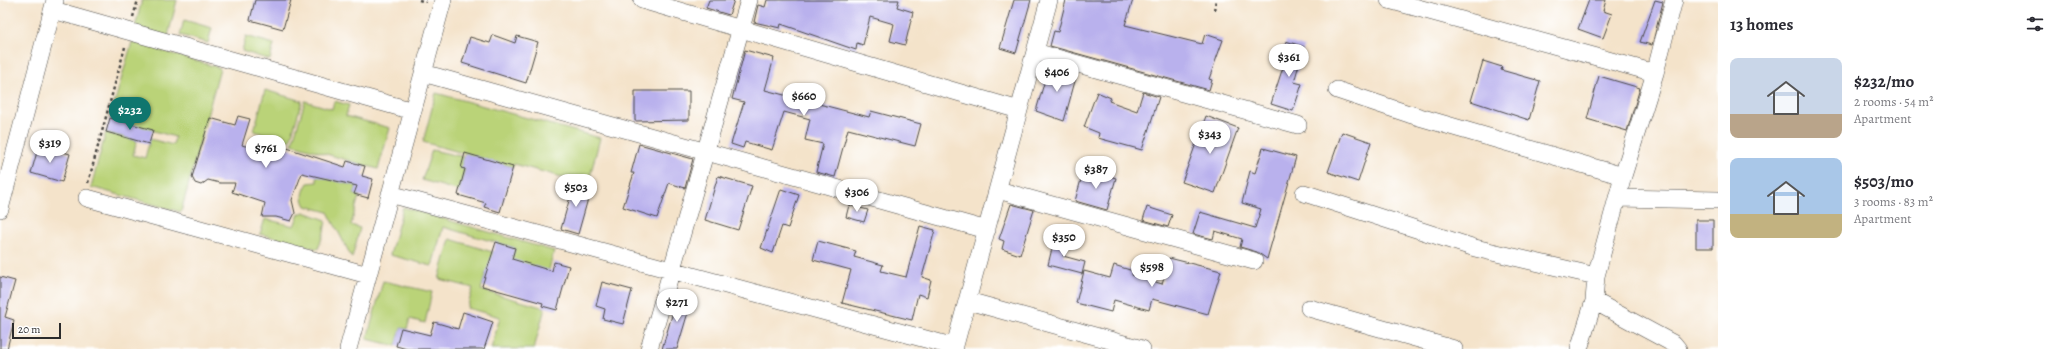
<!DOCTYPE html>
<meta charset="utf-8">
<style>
body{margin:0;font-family:Alegreya,serif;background:#f7f7f7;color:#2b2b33;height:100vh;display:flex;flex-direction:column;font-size:15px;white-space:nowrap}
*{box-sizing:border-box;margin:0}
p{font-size:13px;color:#7c7c81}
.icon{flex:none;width:22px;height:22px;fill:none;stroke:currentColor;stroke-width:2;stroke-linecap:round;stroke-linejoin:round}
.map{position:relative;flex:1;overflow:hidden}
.sheet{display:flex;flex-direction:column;background:#fff;width:340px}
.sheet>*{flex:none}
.scale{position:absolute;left:12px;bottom:10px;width:49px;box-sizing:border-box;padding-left:4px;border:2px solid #2b2b2b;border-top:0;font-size:11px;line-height:14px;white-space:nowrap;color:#2b2b2b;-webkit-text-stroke:3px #fff;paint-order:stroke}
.price{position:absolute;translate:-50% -34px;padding:0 9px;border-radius:14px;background:#fff;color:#222;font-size:13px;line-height:26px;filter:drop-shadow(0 1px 2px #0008)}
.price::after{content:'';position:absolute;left:50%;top:24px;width:12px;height:9px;margin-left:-6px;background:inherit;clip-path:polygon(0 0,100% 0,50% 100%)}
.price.current{background:#0f766e;color:#fff}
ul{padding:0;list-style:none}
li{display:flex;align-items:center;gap:12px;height:100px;padding:0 12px}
li span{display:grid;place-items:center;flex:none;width:112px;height:80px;border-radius:8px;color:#555}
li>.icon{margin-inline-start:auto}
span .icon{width:48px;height:48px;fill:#fffc;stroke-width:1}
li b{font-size:17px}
h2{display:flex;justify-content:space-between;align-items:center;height:48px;padding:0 12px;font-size:17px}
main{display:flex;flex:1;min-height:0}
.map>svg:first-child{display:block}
.green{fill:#bad378;stroke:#727f52}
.building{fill:#b9b1ed}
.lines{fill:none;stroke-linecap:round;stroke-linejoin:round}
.minor-casing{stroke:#494743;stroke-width:18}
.path{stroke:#494743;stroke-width:2.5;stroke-dasharray:3 3;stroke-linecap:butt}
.minor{stroke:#fff;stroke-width:17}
</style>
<main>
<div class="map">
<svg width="1718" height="349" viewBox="0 0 1718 349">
<rect width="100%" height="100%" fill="#fff"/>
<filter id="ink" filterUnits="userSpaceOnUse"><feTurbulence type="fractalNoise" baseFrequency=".025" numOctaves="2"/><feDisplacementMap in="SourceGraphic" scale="8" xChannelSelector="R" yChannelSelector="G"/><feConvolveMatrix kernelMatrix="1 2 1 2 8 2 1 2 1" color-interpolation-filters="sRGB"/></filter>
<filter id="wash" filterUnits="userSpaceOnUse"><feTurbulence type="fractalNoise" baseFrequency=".012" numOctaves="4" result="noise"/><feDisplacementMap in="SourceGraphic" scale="16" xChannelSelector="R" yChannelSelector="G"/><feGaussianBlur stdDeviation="0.9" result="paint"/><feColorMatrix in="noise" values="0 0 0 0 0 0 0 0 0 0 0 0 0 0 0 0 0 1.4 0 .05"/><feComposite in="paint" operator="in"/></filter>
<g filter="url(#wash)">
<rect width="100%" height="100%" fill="#f4e3ca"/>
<path class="green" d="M142,0H177L168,36L135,27Z
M184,20L212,28L208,43L180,35Z
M246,36L274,44L270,60L242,51Z
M132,42L220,68L181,212L91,187L106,132L137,141L133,155L145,158L150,139L173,145L175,137L110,118Z
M265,90L302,101L290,141L254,131Z
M436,93L600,138L588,184L514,164L513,167L423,142Z
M305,101L332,109L334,101L349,105L346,116L390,128L378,169L292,144Z
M432,150L464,157L461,168L465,169L459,191L422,180Z
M317,176L357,186L354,194L359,196L351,225L360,228L352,258L328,212L306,206C301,198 303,191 308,183L317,182Z
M403,207L554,251L544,289L536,287L541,268L511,261L515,248L443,227L432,266L390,255Z
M304,212L326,220L324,232L318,249L260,234L265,219L294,226L299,214Z
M450,239L499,254L493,275L486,273L481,290L545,308L534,349H491L500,317L467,308L473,288L439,279Z
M383,281L432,292L425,323L410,319L407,329L401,328L396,346L367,339Z"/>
<g id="blocks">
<path class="building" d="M255,0H291L283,29L250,20Z
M709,0H734L729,15L706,8Z
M767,0H899L897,7L913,12L905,45L890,41L894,24L870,17L863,45L857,43L856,50L781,24L780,28L754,22L758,5L765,7Z
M1014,0H1031L1016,53L1000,48Z
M1066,0H1133L1125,25L1202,44L1205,34L1223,40L1209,79L1212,80L1209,90L1050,46L1054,31L1058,32Z
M1589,0H1606L1603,11L1612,14L1603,38L1578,29Z
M1655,0L1663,2L1652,45L1640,42Z
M493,35L515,43L517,36L538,42L526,83L462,63L470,37L490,43Z
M1286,41L1304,47L1294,82L1302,84L1293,111L1271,104L1287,55L1283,53Z
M745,50L774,58L765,90L869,117L871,111L921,124L915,146L848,129L835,177L816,172L823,144L805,140L810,119L784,112L772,150L745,142L743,148L731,144L744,102L732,99Z
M1483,61L1502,67L1501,70L1540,81L1529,120L1471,101Z
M1049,66L1077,74L1064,121L1036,111Z
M1599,76L1640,88L1627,131L1587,119Z
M635,91H689V120L635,121Z
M1097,92L1111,98L1109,101L1137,111L1143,92L1159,97L1142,150L1098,138L1099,133L1084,127Z
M238,116L250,119L242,145L278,156L281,146L345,167L347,161L365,166L362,176L373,179L368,198L354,194L357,186L302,173L292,200L295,213L291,221L276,217H262L265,203L232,192L235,183H220L208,180L201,185L195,183L192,177L210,118L235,125Z
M1206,116L1238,128L1215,193L1182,182Z
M110,118L153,130L149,144L106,132Z
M1342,132L1371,142L1358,182L1328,172Z
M639,144L693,159L685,188L669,183L657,218L623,207L634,173H631Z
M39,145L70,154L62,182L31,173Z
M1263,148L1296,157L1267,259L1257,252L1240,247L1242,239L1215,231L1213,239L1193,234L1200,212L1255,228L1261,209L1242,203L1250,171L1255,173Z
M465,153L513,167L500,212L484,207L486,203L458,195L465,169L461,168Z
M1084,169L1116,178L1107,210L1075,201Z
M718,176L752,186L738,230L705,220Z
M574,183L591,188L578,234L561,229Z
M781,189L799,195L788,228L782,226L773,253L761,248Z
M1011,204L1034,210L1020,255L1002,249L1004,241L999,239Z
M849,205L868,210L864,222L846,217Z
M1147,207L1172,215L1168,227L1143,220Z
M1696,220H1713V248H1696Z
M920,226L935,230L922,277L931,280L927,297L918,294L912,320L842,303L851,270L813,260L818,241L856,251L854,257L883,265L881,271L906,277Z
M1055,236L1068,240L1063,256L1085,262L1082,274L1048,265Z
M496,242L515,248L512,259L552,271L554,262L569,266L557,310L542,306L543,303L482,286Z
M1169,258L1221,271L1208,314L1152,299L1149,310L1114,300L1111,312L1076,303L1084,271L1110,278L1114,265L1133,271L1132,275L1162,284Z
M0,277L15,281L5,317L14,320L7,349H0Z
M602,282L632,290L623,324L603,319L605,309L596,306Z
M678,295L692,299L677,349H662Z
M463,312L493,322L484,349H407L396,346L401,328L430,335L434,322L458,329Z"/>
</g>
</g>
<g filter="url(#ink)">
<use href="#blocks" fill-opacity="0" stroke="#494743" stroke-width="1"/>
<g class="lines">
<g class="minor-casing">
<path id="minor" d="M642,0L1019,110
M1389,0L1655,73
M53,10L413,111
M1035,52L1298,125
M423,73L987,230
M1337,90L1409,114L1623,176
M998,190L1254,261
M1304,193L1475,248L1596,276
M390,194L955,347
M87,198L368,275
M1617,198L1718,200
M0,209L55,0
M968,301L1142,349
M1594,301L1674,344L1678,349
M1309,308L1454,349
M348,349L443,0
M649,349L749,0
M954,349L1049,0
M1579,349L1594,301L1596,276L1623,176L1655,73L1674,0"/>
</g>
<path class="path" d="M419,0L426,2
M1214,10L1216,0
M133,17L138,0
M88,183L125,47"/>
<use href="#minor" class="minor"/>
</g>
</g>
</svg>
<div class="scale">20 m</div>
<b class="price" style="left:1289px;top:78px">$361</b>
<b class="price" style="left:1057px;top:93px">$406</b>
<b class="price" style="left:804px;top:117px">$660</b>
<b class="price current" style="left:130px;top:131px">$232</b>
<b class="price" style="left:1210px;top:155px">$343</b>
<b class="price" style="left:50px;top:164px">$319</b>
<b class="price" style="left:266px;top:169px">$761</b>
<b class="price" style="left:1096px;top:190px">$387</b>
<b class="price" style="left:576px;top:208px">$503</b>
<b class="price" style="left:857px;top:213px">$306</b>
<b class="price" style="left:1064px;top:258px">$350</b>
<b class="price" style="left:1152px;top:288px">$598</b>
<b class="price" style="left:677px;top:323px">$271</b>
</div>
<section class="sheet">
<h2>13 homes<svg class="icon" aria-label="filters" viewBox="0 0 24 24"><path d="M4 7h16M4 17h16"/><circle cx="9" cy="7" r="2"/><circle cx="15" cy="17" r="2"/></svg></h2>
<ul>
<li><span style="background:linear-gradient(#c9d6e8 70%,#b9a48a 0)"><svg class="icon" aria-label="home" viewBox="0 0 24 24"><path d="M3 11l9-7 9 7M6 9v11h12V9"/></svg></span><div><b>$232/mo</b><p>2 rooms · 54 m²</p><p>Apartment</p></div></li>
<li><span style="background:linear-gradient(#a9c7e8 70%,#c2b280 0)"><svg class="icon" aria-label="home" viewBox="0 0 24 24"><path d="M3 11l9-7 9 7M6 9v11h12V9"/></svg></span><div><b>$503/mo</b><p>3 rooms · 83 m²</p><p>Apartment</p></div></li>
</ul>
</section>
</main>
